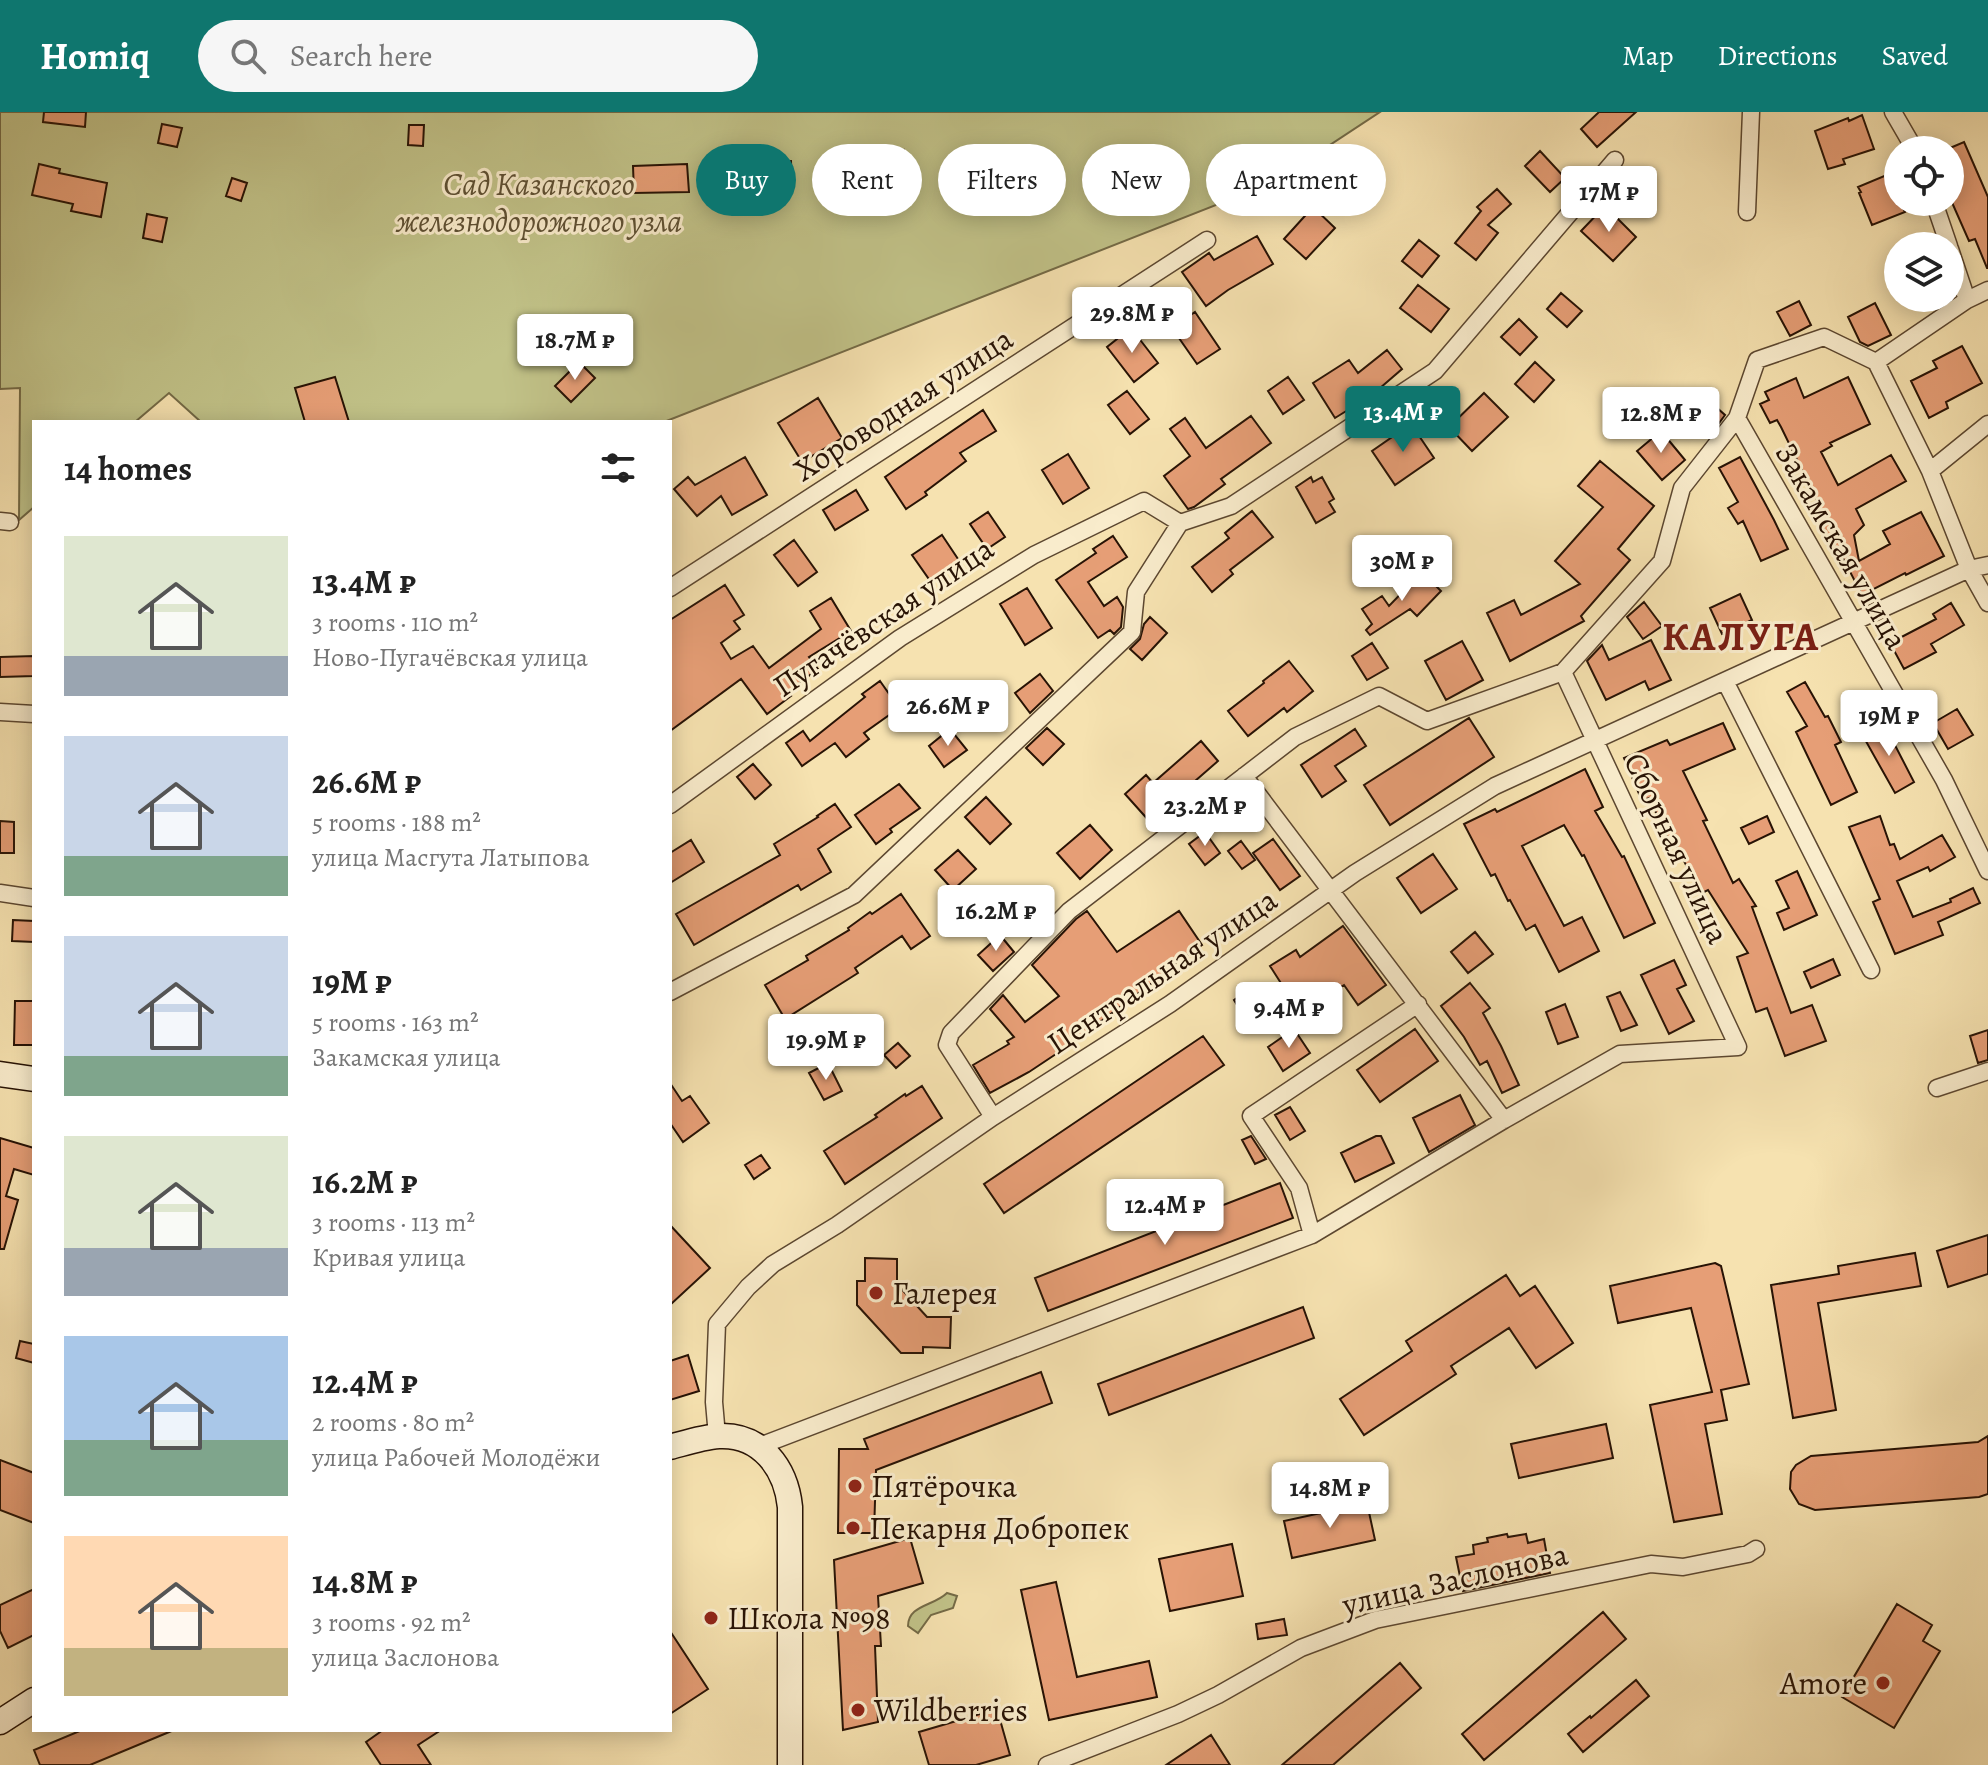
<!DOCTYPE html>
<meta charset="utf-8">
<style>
body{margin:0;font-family:Alegreya,serif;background:#f6f6f6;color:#222;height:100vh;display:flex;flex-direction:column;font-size:30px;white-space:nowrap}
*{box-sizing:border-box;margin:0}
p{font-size:26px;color:#767676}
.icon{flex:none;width:44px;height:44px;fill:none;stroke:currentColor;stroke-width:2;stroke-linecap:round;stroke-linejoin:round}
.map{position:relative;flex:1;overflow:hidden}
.sheet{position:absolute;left:32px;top:308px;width:640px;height:1312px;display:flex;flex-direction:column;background:#fff;border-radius:0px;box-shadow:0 4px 20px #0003}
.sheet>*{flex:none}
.hud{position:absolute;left:696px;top:32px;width:760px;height:72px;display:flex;gap:16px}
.fabs{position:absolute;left:1884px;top:24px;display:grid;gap:16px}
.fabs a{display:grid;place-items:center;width:80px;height:80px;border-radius:50%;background:#fff;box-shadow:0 4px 20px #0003;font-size:40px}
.price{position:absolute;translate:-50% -68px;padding:0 18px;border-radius:8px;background:#fff;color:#222;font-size:26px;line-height:52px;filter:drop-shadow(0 2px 4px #0008)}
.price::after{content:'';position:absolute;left:50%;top:48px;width:24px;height:18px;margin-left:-12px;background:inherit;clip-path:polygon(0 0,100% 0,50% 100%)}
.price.on{background:#0f766e;color:#fff}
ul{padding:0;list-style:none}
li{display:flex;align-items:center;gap:24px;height:200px;padding:0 32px}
li span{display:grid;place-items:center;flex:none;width:224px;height:160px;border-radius:0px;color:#555}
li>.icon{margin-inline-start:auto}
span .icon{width:96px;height:96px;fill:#fffc;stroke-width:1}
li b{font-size:34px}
h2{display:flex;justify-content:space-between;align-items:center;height:96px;padding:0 32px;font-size:34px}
.chip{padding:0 28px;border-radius:36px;background:#fff;box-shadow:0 4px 20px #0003;font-size:28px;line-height:72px}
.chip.on{background:#0f766e;color:#fff}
header{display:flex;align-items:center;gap:48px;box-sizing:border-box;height:112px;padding:0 40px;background:#0f766e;color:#fff}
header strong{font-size:38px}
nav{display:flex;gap:44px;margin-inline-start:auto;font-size:28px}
.search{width:560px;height:72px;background:#f6f6f6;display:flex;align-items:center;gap:20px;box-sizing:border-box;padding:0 28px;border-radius:44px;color:#767676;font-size:30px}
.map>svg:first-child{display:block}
.green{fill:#c1c288;stroke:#746a46;stroke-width:2}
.building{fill:#e69e76;stroke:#281305;stroke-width:2}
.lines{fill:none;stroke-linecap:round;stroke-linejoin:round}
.street-casing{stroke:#5c4730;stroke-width:19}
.secondary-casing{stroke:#281305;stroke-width:27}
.street{stroke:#f9eccc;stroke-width:16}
.secondary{stroke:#f9eccc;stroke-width:24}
.poi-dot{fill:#8f2418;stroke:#f9eccc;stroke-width:3}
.labels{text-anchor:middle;stroke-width:6;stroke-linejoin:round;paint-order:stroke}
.park-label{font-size:32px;font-style:italic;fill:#5e5033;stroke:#f9eccc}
.street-label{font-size:32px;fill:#281305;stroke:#f9eccc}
.poi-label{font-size:32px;fill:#281305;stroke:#f9eccc;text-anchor:start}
.district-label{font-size:40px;font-weight:bold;letter-spacing:2px;fill:#7a1f14;stroke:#f9eccc}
</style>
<header>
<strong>Homiq</strong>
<div class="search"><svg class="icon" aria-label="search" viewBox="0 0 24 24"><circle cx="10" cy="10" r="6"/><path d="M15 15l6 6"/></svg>Search here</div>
<nav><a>Map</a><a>Directions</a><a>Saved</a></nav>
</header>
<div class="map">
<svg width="1988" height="1653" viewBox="0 0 1988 1653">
<rect width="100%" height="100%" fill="#f6e2b0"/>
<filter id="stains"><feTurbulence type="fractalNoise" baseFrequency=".0025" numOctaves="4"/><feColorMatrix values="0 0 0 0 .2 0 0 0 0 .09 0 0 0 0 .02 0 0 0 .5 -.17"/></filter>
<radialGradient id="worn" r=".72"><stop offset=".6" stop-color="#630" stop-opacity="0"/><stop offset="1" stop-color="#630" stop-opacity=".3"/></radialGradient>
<path class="green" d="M0,0H1380L1272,71L664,310H201L169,281L135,310H34V395L19,408L20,276L0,277Z
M947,1481L957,1484L953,1496L931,1503L918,1521L908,1514C908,1493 934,1494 947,1481Z"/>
<path class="building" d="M44,0H86L85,15L43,10Z
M1599,0H1636L1597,35L1581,17Z
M1862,3L1874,37L1843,47L1845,52L1828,57L1815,19L1848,6L1849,9Z
M162,12L182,16L177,35L158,31Z
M409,13H424L423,34L408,33Z
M1964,30L1988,85V156H1987L1975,127L1969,129L1950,86V36Z
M904,38L908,67L886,70L882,41Z
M1540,39L1565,66L1550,80L1525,54Z
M791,49L792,75L776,76L774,50Z
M39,52L60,57L59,61L107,71L101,105L71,99L73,92L32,83Z
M687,52L689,80L634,81L633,54Z
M1889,62L1898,84V90H1900L1905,100L1872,113L1859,81L1861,80L1858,75Z
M232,66L247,71L241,89L226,84Z
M1497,77L1511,92L1488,113L1498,121L1476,148L1455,131L1481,99L1477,95Z
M1605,94L1636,125L1613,149L1581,119Z
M1313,95L1335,116L1306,147L1284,127Z
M147,102L167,106L162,130L143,126Z
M1257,124L1273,152L1228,178L1206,194L1182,160L1209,141L1214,148Z
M1419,128L1439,144L1422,165L1402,149Z
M1418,173L1449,197L1431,220L1400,196Z
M1561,181L1582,199L1567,215L1547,197Z
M1799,189L1811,213L1790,224L1777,200Z
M1875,191L1891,223L1868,234L1860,230L1848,205Z
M1195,200L1220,237L1197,252L1172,216Z
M1519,207L1537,225L1520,243L1501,225Z
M1131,216L1158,251L1134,270L1107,235Z
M1962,234L1982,271L1946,290L1948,296L1929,306L1911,269L1937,256L1933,249Z
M1387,238L1402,257L1372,283L1335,306L1313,271L1349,248L1358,261Z
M579,250L595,266L571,290L555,274Z
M1535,250L1554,268L1534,290L1515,272Z
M335,265L349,310H305L295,276Z
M1288,265L1304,288L1283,302L1268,279Z
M1848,265L1870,312L1830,331L1832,334L1821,340L1838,373L1891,343L1906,369L1856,397L1864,413L1854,423L1859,449L1890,432L1883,419L1921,400L1944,444L1906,463L1905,461L1862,483L1843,446L1839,448L1816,402L1822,399L1781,315L1777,308L1770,311L1760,292L1769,288L1765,280L1796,266L1804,286Z
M1127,279L1149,307L1130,322L1108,293Z
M1699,280L1725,303L1711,322L1683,298Z
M1484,281L1508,305L1472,339L1449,315Z
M818,286L842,326L802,350L778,311Z
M983,298L996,319L960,341L966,349L925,380L927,383L906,397L885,365Z
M1251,304L1271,331L1221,367L1225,372L1194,395L1188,397L1164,364L1190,344L1170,317L1185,306L1206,336Z
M1411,312L1434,346L1395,373L1372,339Z
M1661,319L1685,348L1662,368L1637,339Z
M1068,342L1089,376L1063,392L1042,358Z
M745,345L767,383L732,403L721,384L697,404L674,377L688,365L695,373Z
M1740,345L1774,408L1788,437L1761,449L1743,409L1738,412L1728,396L1738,390L1719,356Z
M1600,349L1654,394L1618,437L1630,448L1581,504L1584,509L1510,549L1487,501L1514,488L1521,503L1580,472L1555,449L1603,395L1578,374Z
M1311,365L1313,370L1322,365L1334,387L1329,390L1335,400L1316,411L1296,375Z
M856,378L868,398L835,418L823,398Z
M1252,399L1273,425L1230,458L1233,462L1212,480L1192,455L1229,426L1225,421Z
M988,400L1005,425L987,437L970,412Z
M942,423L960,450L931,470L912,443Z
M1113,424L1127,445L1088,470L1104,494L1117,485L1123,495L1121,515L1114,522L1110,518L1098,526L1056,468L1096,441L1093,437Z
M794,428L817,460L798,474L774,443Z
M1422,460L1441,479L1417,504L1410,497L1370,523L1366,518L1372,512L1362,497L1382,484L1389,494Z
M725,473L744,503L734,509L740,517L721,531L731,547L753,534L769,556L821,517L810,499L831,486L851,519L809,545L818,557L787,580L791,584L767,602L741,567L670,619V508Z
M1027,476L1052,516L1025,533L1000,492Z
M1740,482L1752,508L1722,522L1710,496Z
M1644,490L1662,514L1643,527L1627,505Z
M1951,491L1964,513L1931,532L1936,540L1904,557L1890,531L1936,507L1933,502Z
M1150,505L1167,521L1142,548L1130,537L1140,527L1144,512Z
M1651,528L1671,568L1649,578L1645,569L1606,588L1587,549L1602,533L1609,548Z
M1462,529L1483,568L1446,588L1425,549Z
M1372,531L1388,556L1367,568L1352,544Z
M34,544V564L0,565V545Z
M1289,549L1313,579L1287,600L1284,596L1248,624L1228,599L1264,571L1263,569Z
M1040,562L1053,579L1030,601L1015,581Z
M880,569L899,596L864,621L869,627L846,645L835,631L802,654L786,631L803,619L810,629L865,585L862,582Z
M1805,570L1825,605L1828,604L1841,630L1835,633L1857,680L1831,693L1796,620L1807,614L1787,580Z
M1957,597L1973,623L1948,637L1933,611Z
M1469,606L1494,645L1390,713L1364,673Z
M1723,611L1735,637L1683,659L1707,708L1703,709L1733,771L1739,767L1756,794L1752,795L1791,901L1812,893L1826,929L1785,944L1767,896L1756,900L1737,845L1748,841L1708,778L1700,782L1672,724L1668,726L1649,686L1642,689L1624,646L1667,628L1670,633Z
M1884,612L1914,670L1895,681L1863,624Z
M1047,616L1064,632L1043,653L1026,636Z
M950,617L967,638L944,655L929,634Z
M1355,617L1366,634L1335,654L1346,669L1322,685L1301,653Z
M1201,629L1218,649L1171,690L1172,692L1151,711L1125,682L1146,663L1153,671Z
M753,652L771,673L755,687L737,665Z
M1585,657L1603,695L1595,699L1622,745L1624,744L1655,811L1624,826L1584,743L1582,744L1564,713L1522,734L1564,814L1582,805L1599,839L1559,860L1535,813L1526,818L1510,788L1508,789L1495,762L1491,764L1464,712L1495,697L1497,700Z
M899,672L920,696L890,717L892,720L876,732L855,703Z
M986,685L1011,712L990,732L965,705Z
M835,692L851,715L818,737L831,760L801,778L798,773L694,833L676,802L780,743L774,732L818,705L817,704Z
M1767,704L1774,720L1749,732L1741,716Z
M1880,704L1890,733L1894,732L1900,747L1942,723L1955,745L1930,759L1928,755L1897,769L1913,805L1951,790L1950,787L1973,776L1980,791L1938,810L1943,823L1895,842L1873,790L1880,787L1849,715Z
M0,709L14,710V741H0Z
M1090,713L1112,738L1080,767L1057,741Z
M1205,720L1220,741L1205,753L1189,732Z
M1273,727L1300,764L1280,778L1253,741Z
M691,728L704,750L670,771V741Z
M1241,729L1255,748L1242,757L1228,739Z
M958,738L976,757L953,778L935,758Z
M1433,742L1457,777L1421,801L1397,766Z
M1797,759L1817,803L1784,818L1777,801L1789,796L1776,769Z
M901,782L930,824L911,837L902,824L855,856L858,861L785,907L765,873L808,848L806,844L849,818L848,816L870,800L872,802Z
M1087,799L1117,840L1179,799L1202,833L1163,860L1164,862L1068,934L1029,960L990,981L973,953L1009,932L1007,929L1014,925L990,897L1003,883L1025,910L1059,884L1032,853L1076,807Z
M13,808L34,809V830L12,829Z
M1343,814L1386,873L1358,893L1344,873L1300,901L1270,854L1296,838L1300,845Z
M1475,820L1493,842L1468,861L1451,840Z
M1000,823L1014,840L993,859L978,843Z
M1833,847L1840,863L1811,876L1804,860Z
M1674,848L1686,873L1677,877L1694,909L1669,922L1641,863Z
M1470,871L1490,896L1483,901L1501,934L1519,973L1502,981L1487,949L1480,953L1464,925L1441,894Z
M1247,879L1266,908L1252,917L1234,888Z
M1620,880L1637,913L1621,919L1607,885Z
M15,889H34V933H14Z
M1565,892L1578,925L1558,932L1546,900Z
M1294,917L1310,941L1283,959L1268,935Z
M1415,917L1438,949L1380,990L1357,958Z
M1988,918V948L1978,951L1970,924Z
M1203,924L1224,953L1004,1101L984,1072Z
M898,931L910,944L896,956L884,943Z
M828,951L842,979L824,988L809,961Z
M670,971L682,989L690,984L709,1011L683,1030L670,1011Z
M922,974L942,1006L845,1072L824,1039L877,1005L875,1003L905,982L906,984Z
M1460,983L1475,1013L1429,1040L1413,1006Z
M1290,995L1305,1019L1290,1028L1275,1003Z
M1251,1024L1266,1047L1255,1052L1242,1028Z
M1376,1024H1381L1394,1051L1355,1070L1341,1041Z
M0,1026L34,1036V1063L14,1057L6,1084L18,1088L4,1137H0Z
M761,1043L770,1056L754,1067L745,1053Z
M1280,1071L1293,1106L1048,1199L1035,1166Z
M670,1113L710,1156L670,1193Z
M1988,1123V1162L1948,1175L1937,1139Z
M1915,1141L1921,1174L1818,1191L1836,1298L1793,1306L1771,1173L1839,1162L1838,1154Z
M865,1146L897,1147V1172L927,1205H951L950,1236L923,1235V1241H901L857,1193V1169H865Z
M1715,1151L1721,1154L1749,1272L1721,1278L1727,1308L1705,1312L1722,1402L1674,1410L1650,1293L1712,1280L1691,1196L1618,1211L1610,1174Z
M1506,1163L1520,1184L1535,1174L1573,1231L1536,1256L1509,1216L1451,1254L1456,1262L1364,1323L1340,1287L1412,1239L1406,1229Z
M1303,1195L1314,1226L1109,1303L1098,1272Z
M20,1229L34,1232V1251L16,1246Z
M688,1243L699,1279L670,1288V1249Z
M1041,1260L1052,1291L876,1358L874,1421H838L839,1337H868L864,1327Z
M1606,1312L1613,1346L1519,1366L1511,1332Z
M1988,1324V1382L1979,1385L1815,1398L1799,1392L1790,1377L1791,1360L1796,1353L1811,1344L1978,1330Z
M0,1348L34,1361V1411L0,1398Z
M1367,1391L1375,1428L1292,1446L1284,1409Z
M1507,1422L1508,1425L1526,1422L1528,1431L1544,1427L1550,1461L1463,1479L1456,1445L1474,1442L1473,1433L1488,1430L1487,1426Z
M910,1426L923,1471L878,1484L881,1534H875L878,1610L843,1618L834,1448Z
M1232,1432L1243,1484L1170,1499L1159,1447Z
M1056,1470L1077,1565L1149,1549L1157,1585L1049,1608L1021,1478Z
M34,1477V1523L8,1536L0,1519V1493Z
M1897,1492L1932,1513L1923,1529L1940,1539L1894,1616L1842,1585Z
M1603,1500L1626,1527L1484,1648L1462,1622Z
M1284,1507L1287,1523L1258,1527L1256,1512Z
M670,1519L708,1577L670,1602Z
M1400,1551L1421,1576L1333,1653H1282Z
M1636,1568L1649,1584L1583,1640L1568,1622L1590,1604L1591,1606Z
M997,1597L1010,1643L976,1653H929L919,1620Z
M82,1618H174L90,1653H40L34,1638Z
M383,1618H441L418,1633L431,1653H381L366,1630Z
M1211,1623L1230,1653H1166Z"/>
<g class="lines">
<g class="street-casing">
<path id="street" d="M1893,0L1915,38
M1934,90L1949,134
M1747,100L1751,0
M1950,137L1967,188
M1876,250L1930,359L1969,457L1988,491
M1876,250L1967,188L1988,178
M1737,306L1944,668L1988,759
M1930,359L1988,312
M0,409L10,410
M1180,411L1231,394L1435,259L1615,48
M670,476L1207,128
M1725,569L1871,858
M0,600L34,602
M1244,664L1504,1008
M670,693L900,526L1034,443L1144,389L1180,411
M0,781L34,786
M670,880L854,783L1132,520L1136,480L1180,411
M1937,976L1988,959
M993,1005L947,933L951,921L1069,799L1295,625L1379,584L1427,609L1563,560L1662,449L1682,376L1737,306L1757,248L1824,225L1876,250
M1312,1123L1299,1076L1251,1004L1418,892
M717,1324L714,1290L717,1212L748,1175L773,1152L837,1113L993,1005L1170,892L1355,761L1495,674L1969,457L1988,453
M757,1335L1312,1123L1504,1008L1620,942L1738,935L1563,560
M1047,1653L1178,1602L1218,1583L1301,1536L1375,1508L1651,1452L1683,1455L1748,1442L1756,1437"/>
</g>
<g class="secondary-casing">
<path id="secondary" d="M0,962L34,967
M670,1335C685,1331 703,1325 719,1324C761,1322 786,1356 790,1395V1653
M0,1610L34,1588"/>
</g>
<use href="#street" class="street"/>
<use href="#secondary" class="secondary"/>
</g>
<g class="poi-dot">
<circle cx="876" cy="1181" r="8"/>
<circle cx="855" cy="1374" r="8"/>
<circle cx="853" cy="1416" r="8"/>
<circle cx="711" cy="1506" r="8"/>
<circle cx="1883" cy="1571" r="8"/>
<circle cx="858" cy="1598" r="8"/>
</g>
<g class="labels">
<g class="park-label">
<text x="539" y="83">Сад Казанского<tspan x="539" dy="37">железнодорожного узла</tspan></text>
</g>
<g class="street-label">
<text transform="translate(903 292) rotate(-33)" y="11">Хороводная улица</text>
<text transform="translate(1842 434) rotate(60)" y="11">Закамская улица</text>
<text transform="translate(883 505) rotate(-34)" y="11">Пугачёвская улица</text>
<text transform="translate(1677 736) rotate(65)" y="11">Сборная улица</text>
<text transform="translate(1162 859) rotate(-34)" y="11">Центральная улица</text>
<text transform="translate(1455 1467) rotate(-13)" y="11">улица Заслонова</text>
</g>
<g class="poi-label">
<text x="892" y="1192">Галерея</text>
<text x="871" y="1385">Пятёрочка</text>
<text x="869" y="1427">Пекарня Добропек</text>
<text x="727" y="1517">Школа №98</text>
<text x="1867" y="1582" text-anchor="end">Amore</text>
<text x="874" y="1609">Wildberries</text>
</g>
<g class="district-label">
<text x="1741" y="538">КАЛУГА</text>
</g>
</g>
<rect width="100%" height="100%" filter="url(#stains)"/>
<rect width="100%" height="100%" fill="url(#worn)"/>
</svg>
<div class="fabs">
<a><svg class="icon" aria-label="locate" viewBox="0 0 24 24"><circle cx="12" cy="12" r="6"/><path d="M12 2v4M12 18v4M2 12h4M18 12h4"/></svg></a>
<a><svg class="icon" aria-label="layers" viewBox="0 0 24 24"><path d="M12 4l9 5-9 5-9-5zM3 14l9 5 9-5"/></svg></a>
</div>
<b class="price" style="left:1609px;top:122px">17M ₽</b>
<b class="price" style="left:1132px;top:243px">29.8M ₽</b>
<b class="price" style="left:575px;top:270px">18.7M ₽</b>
<b class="price on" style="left:1403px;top:342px">13.4M ₽</b>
<b class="price" style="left:1661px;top:343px">12.8M ₽</b>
<b class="price" style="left:1402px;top:491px">30M ₽</b>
<b class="price" style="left:948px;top:636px">26.6M ₽</b>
<b class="price" style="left:1889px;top:646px">19M ₽</b>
<b class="price" style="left:1205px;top:736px">23.2M ₽</b>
<b class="price" style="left:996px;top:841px">16.2M ₽</b>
<b class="price" style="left:1289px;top:938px">9.4M ₽</b>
<b class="price" style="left:826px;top:970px">19.9M ₽</b>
<b class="price" style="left:1165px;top:1135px">12.4M ₽</b>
<b class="price" style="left:1330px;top:1418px">14.8M ₽</b>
<div class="hud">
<a class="chip on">Buy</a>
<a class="chip">Rent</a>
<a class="chip">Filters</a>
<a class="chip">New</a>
<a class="chip">Apartment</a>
</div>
<section class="sheet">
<h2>14 homes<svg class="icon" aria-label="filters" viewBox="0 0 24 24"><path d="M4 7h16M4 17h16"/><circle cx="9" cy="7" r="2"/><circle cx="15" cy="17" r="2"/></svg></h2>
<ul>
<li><span style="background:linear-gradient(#dfe7d0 75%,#9aa5b1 0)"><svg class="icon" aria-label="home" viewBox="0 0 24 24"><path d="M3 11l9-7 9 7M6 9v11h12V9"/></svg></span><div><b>13.4M ₽</b><p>3 rooms · 110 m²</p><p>Ново-Пугачёвская улица</p></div></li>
<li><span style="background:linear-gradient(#c9d6e8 75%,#7fa58c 0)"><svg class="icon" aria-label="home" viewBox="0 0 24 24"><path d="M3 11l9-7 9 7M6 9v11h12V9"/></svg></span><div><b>26.6M ₽</b><p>5 rooms · 188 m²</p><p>улица Масгута Латыпова</p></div></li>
<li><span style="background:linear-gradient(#c9d6e8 75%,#7fa58c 0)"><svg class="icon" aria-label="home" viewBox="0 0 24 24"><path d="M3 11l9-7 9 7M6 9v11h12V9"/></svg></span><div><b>19M ₽</b><p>5 rooms · 163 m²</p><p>Закамская улица</p></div></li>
<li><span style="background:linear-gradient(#dfe7d0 70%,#9aa5b1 0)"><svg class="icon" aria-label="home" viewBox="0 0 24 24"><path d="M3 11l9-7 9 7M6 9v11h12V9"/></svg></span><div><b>16.2M ₽</b><p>3 rooms · 113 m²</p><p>Кривая улица</p></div></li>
<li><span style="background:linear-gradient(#a9c7e8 65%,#7fa58c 0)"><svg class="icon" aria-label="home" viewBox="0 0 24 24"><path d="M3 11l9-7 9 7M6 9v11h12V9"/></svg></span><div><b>12.4M ₽</b><p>2 rooms · 80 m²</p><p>улица Рабочей Молодёжи</p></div></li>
<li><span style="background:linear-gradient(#ffd9b3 70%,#c2b280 0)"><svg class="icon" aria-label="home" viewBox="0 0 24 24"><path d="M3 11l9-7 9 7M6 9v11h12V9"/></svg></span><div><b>14.8M ₽</b><p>3 rooms · 92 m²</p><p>улица Заслонова</p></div></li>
</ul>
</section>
</div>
